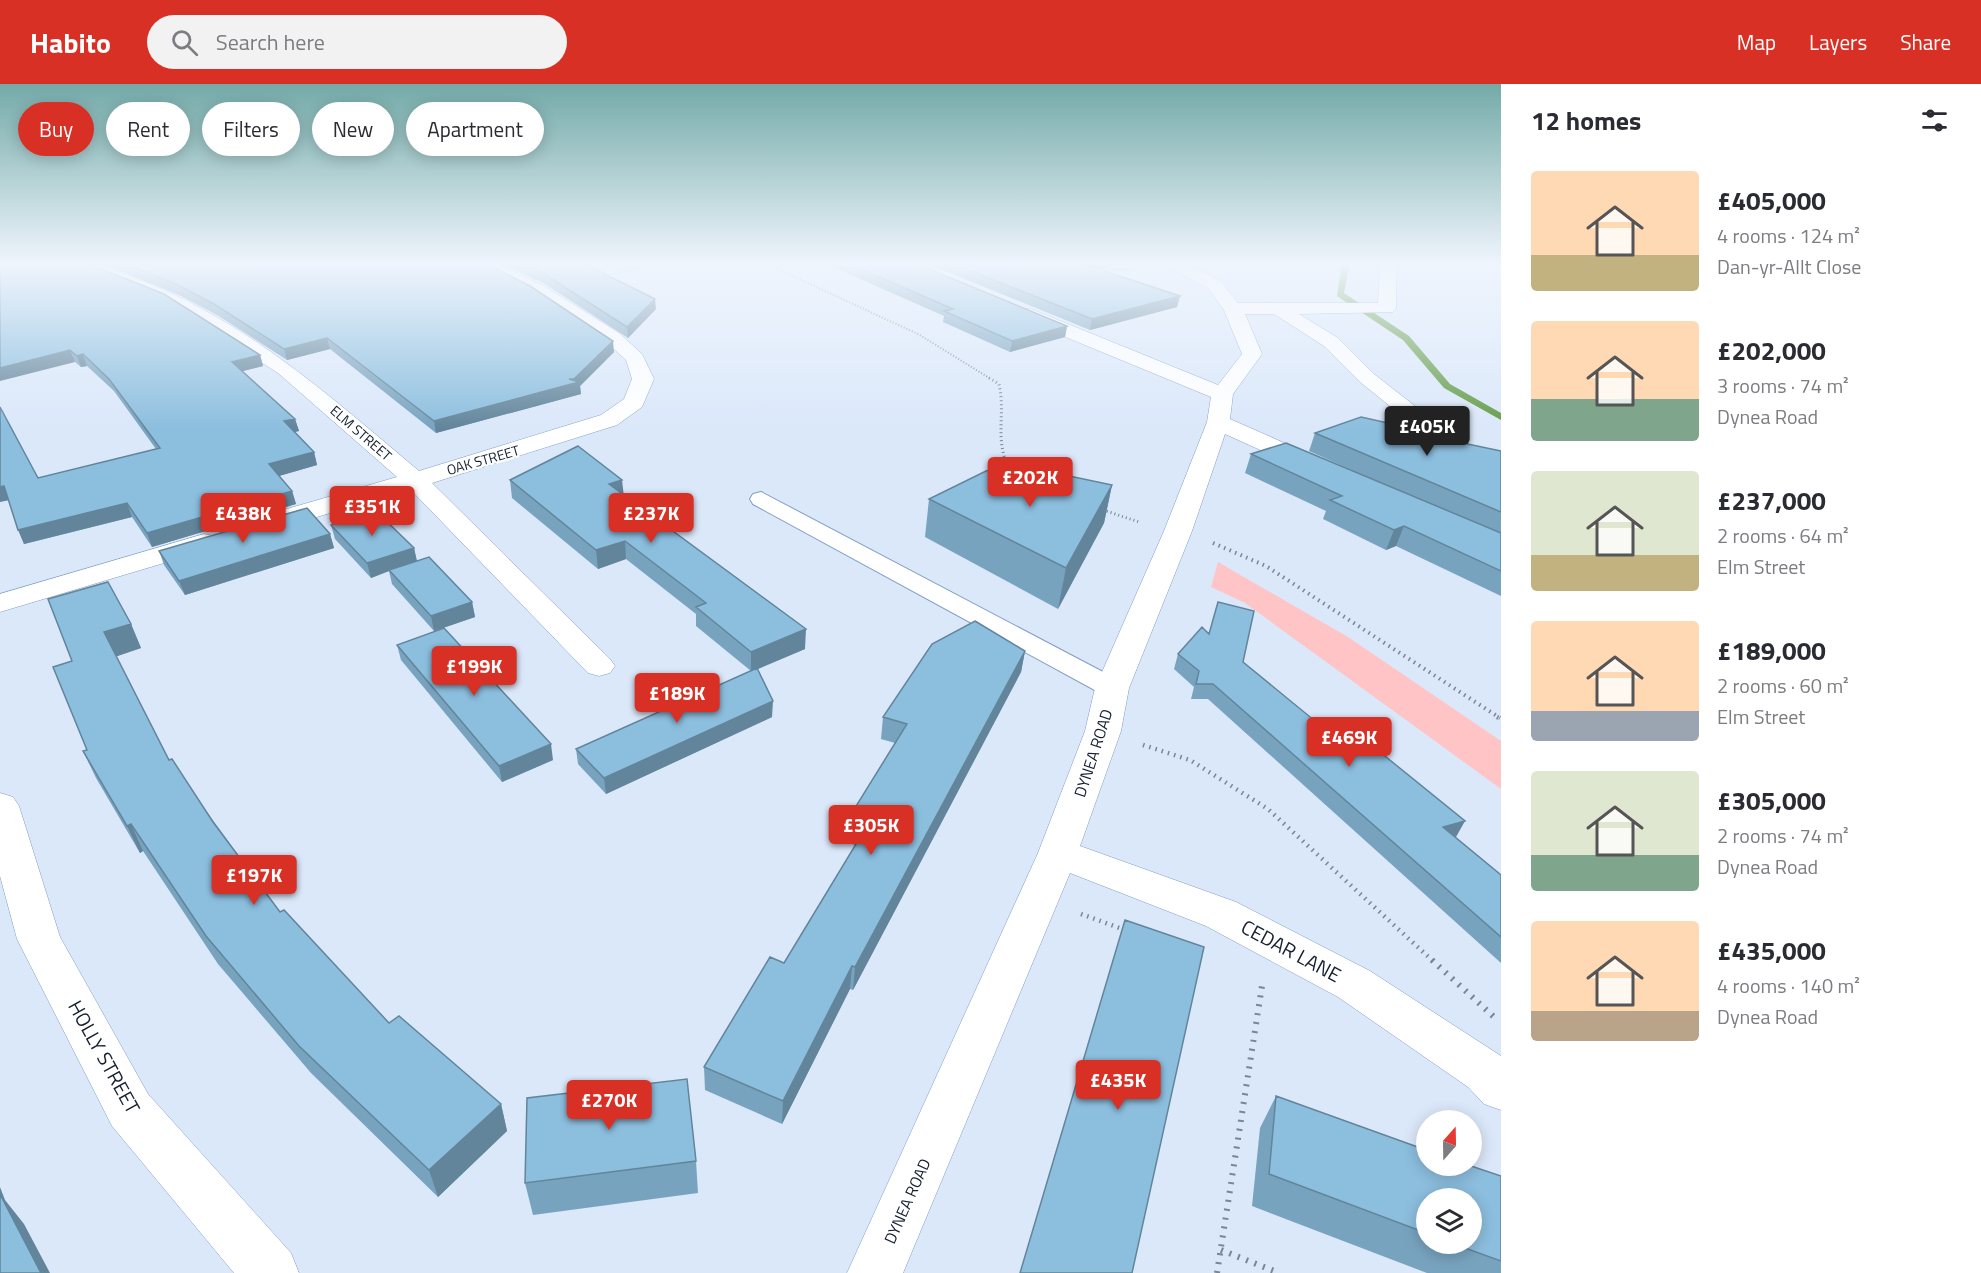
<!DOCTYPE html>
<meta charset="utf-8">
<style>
body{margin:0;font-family:"Titillium Web",sans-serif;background:#f2f2f3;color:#2b2b33;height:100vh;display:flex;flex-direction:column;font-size:22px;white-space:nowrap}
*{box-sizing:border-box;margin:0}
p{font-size:20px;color:#7c7c81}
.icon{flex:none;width:33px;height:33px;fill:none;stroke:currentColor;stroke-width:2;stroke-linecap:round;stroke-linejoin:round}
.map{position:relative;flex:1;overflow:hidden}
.sheet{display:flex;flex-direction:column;background:#fff;width:480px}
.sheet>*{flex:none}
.top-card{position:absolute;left:18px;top:18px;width:570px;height:54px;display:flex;gap:12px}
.needle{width:39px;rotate:20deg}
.tools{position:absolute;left:1416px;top:1026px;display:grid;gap:12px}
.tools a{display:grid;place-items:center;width:66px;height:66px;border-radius:50%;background:#fff;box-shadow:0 3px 15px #0003;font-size:30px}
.price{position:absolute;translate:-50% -51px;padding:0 14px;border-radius:6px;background:#d93025;color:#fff;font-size:20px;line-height:39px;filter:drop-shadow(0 2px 3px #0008)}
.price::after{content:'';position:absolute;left:50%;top:36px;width:18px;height:14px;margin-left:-9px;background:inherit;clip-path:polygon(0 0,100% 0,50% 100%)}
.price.active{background:#222;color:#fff}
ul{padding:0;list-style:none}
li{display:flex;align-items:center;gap:18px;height:150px;padding:0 30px}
li span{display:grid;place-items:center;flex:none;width:168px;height:120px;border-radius:6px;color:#555}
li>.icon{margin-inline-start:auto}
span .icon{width:72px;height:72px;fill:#fffc;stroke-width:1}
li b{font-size:26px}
h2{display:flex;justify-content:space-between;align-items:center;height:72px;padding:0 30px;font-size:26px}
.tag{padding:0 21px;border-radius:27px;background:#fff;box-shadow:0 3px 15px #0003;font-size:21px;line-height:54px}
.tag.active{background:#d93025;color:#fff}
header{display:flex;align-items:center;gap:36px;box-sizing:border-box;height:84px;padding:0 30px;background:#d93025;color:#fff}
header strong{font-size:28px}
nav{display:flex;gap:33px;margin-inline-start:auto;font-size:21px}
.search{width:420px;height:54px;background:#f2f2f3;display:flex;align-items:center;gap:15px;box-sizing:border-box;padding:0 21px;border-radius:33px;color:#7c7c81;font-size:22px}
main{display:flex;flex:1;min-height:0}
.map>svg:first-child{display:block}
.green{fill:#ffc4c6}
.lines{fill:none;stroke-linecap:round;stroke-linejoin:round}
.stream{fill:#639c47;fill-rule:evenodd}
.service-casing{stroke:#7f9dc6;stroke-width:2}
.minor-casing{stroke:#7f9dc6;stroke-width:1}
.path-far4{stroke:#7a8697;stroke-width:2;stroke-dasharray:1 2;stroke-linecap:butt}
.path-far3{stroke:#7a8697;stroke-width:3;stroke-dasharray:1 3;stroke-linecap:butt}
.path-far2{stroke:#7a8697;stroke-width:4;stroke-dasharray:1.5 4.5;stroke-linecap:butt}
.path-far1{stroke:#7a8697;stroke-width:4.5;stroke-dasharray:1.5 5;stroke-linecap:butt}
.path{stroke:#7a8697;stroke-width:6;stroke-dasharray:2 7;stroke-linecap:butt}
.service{fill:#fff;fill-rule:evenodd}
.minor{fill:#fff;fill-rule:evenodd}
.wall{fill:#78a3bf;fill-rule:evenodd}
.shaded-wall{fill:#62859b}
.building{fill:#8cbede;stroke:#62859b;stroke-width:1.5}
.labels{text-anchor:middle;stroke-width:4.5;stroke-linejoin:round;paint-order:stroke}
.far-street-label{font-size:14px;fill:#152030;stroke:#fff}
.street-label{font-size:16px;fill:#152030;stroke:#fff}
.near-street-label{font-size:20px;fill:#152030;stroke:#fff}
</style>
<header>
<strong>Habito</strong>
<div class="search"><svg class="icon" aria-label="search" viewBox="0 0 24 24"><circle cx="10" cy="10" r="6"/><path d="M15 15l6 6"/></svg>Search here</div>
<nav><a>Map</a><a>Layers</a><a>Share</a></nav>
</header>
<main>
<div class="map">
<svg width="1501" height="1189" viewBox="0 0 1501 1189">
<rect width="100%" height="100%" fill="#dbe8fa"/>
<path class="green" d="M1218,478L1348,553L1501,657V705L1245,519L1211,503Z"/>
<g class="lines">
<path class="stream" d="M1342,178H1350L1344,209L1409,252L1450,300L1501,329V336L1444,304L1403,256L1337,212Z"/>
<g class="service-casing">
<path id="service" d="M761,408L1122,598L1126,604L1122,610L1112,613L1102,610L753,420L750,415L753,410Z"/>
</g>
<g class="minor-casing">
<path id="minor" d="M69,178C96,178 114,186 139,196C246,236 332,314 419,387L601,331L624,315L632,295L626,276L605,257L532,210L470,178H492L544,202L619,249L642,270L654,295L642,323L617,341L432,399L610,575L615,582L610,589L599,592L588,589L410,405L277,445L268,447L259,445L255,439L259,433L397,393L278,289L168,219Z
M1159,178H1181L1220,196L1238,219H1378L1380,184L1383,178H1399L1396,184V224L1393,228L1299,230L1338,254L1374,290L1420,326L1417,331H1401L1360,298L1324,262L1274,230H1245L1262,270L1233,310L1230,335L1325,377L1328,382L1325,387L1316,389L1307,387L1225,350L1192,447L1129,604L1121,647L1080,762L1236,818L1370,887L1501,972V1026L1484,1020L1468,1003L1338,913L1206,842L1070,789L903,1189H847L1038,769L1085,647L1095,604L1164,447L1207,338L1211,313L1017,233L1015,229L1017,225H1031L1218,301L1242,270L1224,226L1208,204Z
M204,450L214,452L218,458L214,464L0,528V510Z
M0,709L13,713L19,722L60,853L148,1010L291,1169L299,1189H234L112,1042L17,855L0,792Z"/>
</g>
<path class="path-far4" d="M762,178L918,250L991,295
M777,182L797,178
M1097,185L1135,186
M603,192L668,178"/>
<path class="path-far3" d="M989,294L999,300C1006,331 994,354 1009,385
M1103,426L1139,438"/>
<path class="path-far2" d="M1213,459L1266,482L1500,634"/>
<path class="path-far1" d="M1497,633L1501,635
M1143,661L1190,676L1268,725L1434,878
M1081,830L1125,846"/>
<path class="path" d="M1432,876L1494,933
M1221,1166L1279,1189
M1217,1189L1262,902"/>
<use href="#service" class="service"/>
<use href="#minor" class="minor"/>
</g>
<path class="wall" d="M0,178H484L614,268L580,302L581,310L436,349L330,265L287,276L217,231L179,211L105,181L85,178L260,271L263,282L243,287L295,335L299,347L294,348L314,368L317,381L279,392L292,407L296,420L152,463L132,433L24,460L8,416L38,394L156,365L114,307L87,282L81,283L75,278Z
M498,178H581L656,225L628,254L545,200Z
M822,178H912L1067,242L1065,253L1010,268L943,238L944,232Z
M923,178H1127L1099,185L1180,212L1177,223L1090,246Z
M1315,349L1444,355L1501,367V512L1396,462L1386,466L1323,435L1326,427L1245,389L1251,370L1356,388L1309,367Z
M510,396L623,410L805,565L757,585L772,633L606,710L578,680L576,665L751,587L696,542V530L626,475L598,485L512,414Z
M1112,401L1104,439L1058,525L925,453L929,415Z
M331,441L414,464L417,477L472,518L475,533L434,547L392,500L389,487L371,494L335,455Z
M330,450L334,464L185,511L164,481L159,467Z
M131,540L141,564L116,572L169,676L280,828L389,939L501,1020L507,1047L438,1113L311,989L218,880L143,767L140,769L96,694L83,667L87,666L72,577Z
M397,561L553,676L502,698L401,576Z
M1025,567L1021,588L853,906L850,905L782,1040L705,1006L704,983L784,879L855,761L846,758L848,735L895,659L881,655L883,633Z
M1178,570L1243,578L1456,753H1455L1501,791V879L1208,615H1191L1194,603L1174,585Z
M1276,1012L1501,1092V1189H1427L1252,1122L1260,1044ZM1426,1114L1472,1160H1426Z
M696,1077L698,1109L533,1131L525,1099Z"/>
<path class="shaded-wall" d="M1089,178H1127L1081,190L1083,180Z
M1180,212L1177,223L1090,246L1092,235Z
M655,215L656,225L628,254L627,243Z
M1067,242L1065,253L1010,268L1012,257Z
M327,254L330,265L287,276L284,265Z
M613,257L614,268L580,302L581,310L436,349L434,337Z
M70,266L75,278L0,297V284Z
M83,270L87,282L81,283L77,272Z
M260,271L263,282L235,289L232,278Z
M295,335L299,347L287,350L284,337Z
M314,368L317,381L272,394L269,380Z
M622,396L624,413L609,400Z
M1112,401L1104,439L1058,525L1066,484Z
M4,402L10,416L0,418V403Z
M292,407L296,420L152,463L147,449Z
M127,419L132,433L24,460L18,446Z
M1404,442L1396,462L1386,466L1394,446Z
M330,450L334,464L185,511L179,497Z
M625,457L626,475L598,485L596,466Z
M414,464L417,478L389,486V487L371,494L367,479Z
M472,518L475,533L434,547L431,532Z
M131,540L141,564L115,573L104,548Z
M806,545L805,565L751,588V568Z
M1025,567L1021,588L853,906L855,883Z
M773,617L772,633L606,710L604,694Z
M551,660L553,676L502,698L499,682Z
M1465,737L1456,753L1434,760L1443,743Z
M131,740L143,767L140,769L127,742Z
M852,882L850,905L782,1040L783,1017Z
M501,1020L507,1047L438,1113L429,1086Z
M0,1103L5,1116L24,1140L50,1189H41L0,1123Z"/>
<path class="building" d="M0,178H84L164,210L260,271L232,278L295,335L284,337L314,368L269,380L292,407L147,449L127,419L18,446L4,402L0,403V323L38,394L160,364L109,295L83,270L77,272L70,266L0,284Z
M120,178H484L530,202L613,257L574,295H569L579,298L434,337L327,254L284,265L214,220L176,200Z
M519,178H581L655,215L627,243L544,190Z
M845,178H912L1067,242L1012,257L944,227L953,225Z
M948,178H1089L1083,180L1180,212L1092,235Z
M1361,333L1446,352L1444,355L1501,367V428L1315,349Z
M1286,359L1501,449V487L1404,442L1394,446L1330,416L1342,412L1251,370Z
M578,362L622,396L609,400L806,545L751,568L696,523L706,519L625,457L596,466L510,396Z
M1012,380L1112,401L1066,484L929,415L986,387Z
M307,424L330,450L179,497L159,467Z
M376,427L414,464L367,479L331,441Z
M429,473L472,518L431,532L389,486Z
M108,498L131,540L104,548L169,676L172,675L213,738L280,828L284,826L389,939L399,932L501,1020L429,1086L299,962L206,852L131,740L127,742L83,667L87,666L53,583L72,577L48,515Z
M1218,518L1254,527L1243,578L1354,669L1375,664L1465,737L1443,743L1501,791V853L1213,600H1196L1199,587L1178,570L1202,543L1209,550Z
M975,537L1025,567L855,883L852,882L783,1017L704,983L770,873L784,879L867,742L848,735L907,640L883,633L932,560Z
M444,544L551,660L499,682L397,561Z
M757,584L773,617L604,694L576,665Z
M1125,836L1204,863L1132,1189H1020Z
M687,995L696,1077L525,1099L527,1014Z
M1276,1012L1426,1066V1082H1471L1501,1092V1177L1454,1160H1472V1114H1426V1149L1269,1090Z
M0,1110L41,1189H0Z"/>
<linearGradient id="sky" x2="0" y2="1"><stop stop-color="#73aaa8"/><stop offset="0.52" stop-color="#eff5fd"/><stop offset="1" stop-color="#eff5fd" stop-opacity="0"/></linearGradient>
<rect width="1501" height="345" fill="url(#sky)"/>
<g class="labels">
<g class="far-street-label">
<text transform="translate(361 349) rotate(41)" y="5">ELM STREET</text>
<text transform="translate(483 376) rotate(-16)" y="5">OAK STREET</text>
</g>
<g class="street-label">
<text transform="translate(1093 669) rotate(-72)" y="6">DYNEA ROAD</text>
<text transform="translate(907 1117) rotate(-66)" y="6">DYNEA ROAD</text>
</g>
<g class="near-street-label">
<text transform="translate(1291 867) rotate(28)" y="7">CEDAR LANE</text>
<text transform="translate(104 973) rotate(61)" y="7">HOLLY STREET</text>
</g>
</g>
</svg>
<div class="tools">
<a><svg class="needle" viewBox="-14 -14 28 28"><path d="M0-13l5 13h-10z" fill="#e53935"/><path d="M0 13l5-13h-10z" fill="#7c7c81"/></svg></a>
<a><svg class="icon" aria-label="layers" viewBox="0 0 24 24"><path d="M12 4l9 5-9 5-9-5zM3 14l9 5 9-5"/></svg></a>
</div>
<b class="price active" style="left:1427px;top:373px">£405K</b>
<b class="price" style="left:1030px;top:424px">£202K</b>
<b class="price" style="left:372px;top:453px">£351K</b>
<b class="price" style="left:243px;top:460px">£438K</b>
<b class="price" style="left:651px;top:460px">£237K</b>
<b class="price" style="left:474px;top:613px">£199K</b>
<b class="price" style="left:677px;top:640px">£189K</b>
<b class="price" style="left:1349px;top:684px">£469K</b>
<b class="price" style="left:871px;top:772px">£305K</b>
<b class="price" style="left:254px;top:822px">£197K</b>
<b class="price" style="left:1118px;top:1027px">£435K</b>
<b class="price" style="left:609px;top:1047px">£270K</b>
<div class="top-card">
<a class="tag active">Buy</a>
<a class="tag">Rent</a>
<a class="tag">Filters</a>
<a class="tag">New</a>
<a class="tag">Apartment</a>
</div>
</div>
<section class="sheet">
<h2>12 homes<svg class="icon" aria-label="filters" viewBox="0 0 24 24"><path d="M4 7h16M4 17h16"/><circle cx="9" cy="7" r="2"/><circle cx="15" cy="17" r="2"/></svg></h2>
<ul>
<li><span style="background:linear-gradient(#ffd9b3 70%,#c2b280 0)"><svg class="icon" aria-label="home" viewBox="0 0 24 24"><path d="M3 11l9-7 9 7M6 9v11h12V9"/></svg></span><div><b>£405,000</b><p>4 rooms · 124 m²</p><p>Dan-yr-Allt Close</p></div></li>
<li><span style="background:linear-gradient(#ffd9b3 65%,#7fa58c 0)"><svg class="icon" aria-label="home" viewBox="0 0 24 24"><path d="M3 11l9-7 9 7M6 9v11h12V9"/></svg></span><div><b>£202,000</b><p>3 rooms · 74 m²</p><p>Dynea Road</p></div></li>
<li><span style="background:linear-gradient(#dfe7d0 70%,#c2b280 0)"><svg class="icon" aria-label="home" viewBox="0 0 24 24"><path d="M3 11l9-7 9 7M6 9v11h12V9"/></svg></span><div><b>£237,000</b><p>2 rooms · 64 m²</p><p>Elm Street</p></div></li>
<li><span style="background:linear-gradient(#ffd9b3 75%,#9aa5b1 0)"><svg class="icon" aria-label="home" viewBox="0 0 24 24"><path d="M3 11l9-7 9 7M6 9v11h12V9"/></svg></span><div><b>£189,000</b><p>2 rooms · 60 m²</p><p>Elm Street</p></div></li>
<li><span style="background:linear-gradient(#dfe7d0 70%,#7fa58c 0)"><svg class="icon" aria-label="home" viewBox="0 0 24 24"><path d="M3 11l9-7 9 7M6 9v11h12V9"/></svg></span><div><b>£305,000</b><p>2 rooms · 74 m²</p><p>Dynea Road</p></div></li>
<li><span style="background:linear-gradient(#ffd9b3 75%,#b9a48a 0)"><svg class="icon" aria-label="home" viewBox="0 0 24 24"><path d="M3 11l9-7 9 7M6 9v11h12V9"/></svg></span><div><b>£435,000</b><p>4 rooms · 140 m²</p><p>Dynea Road</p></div></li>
</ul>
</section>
</main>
